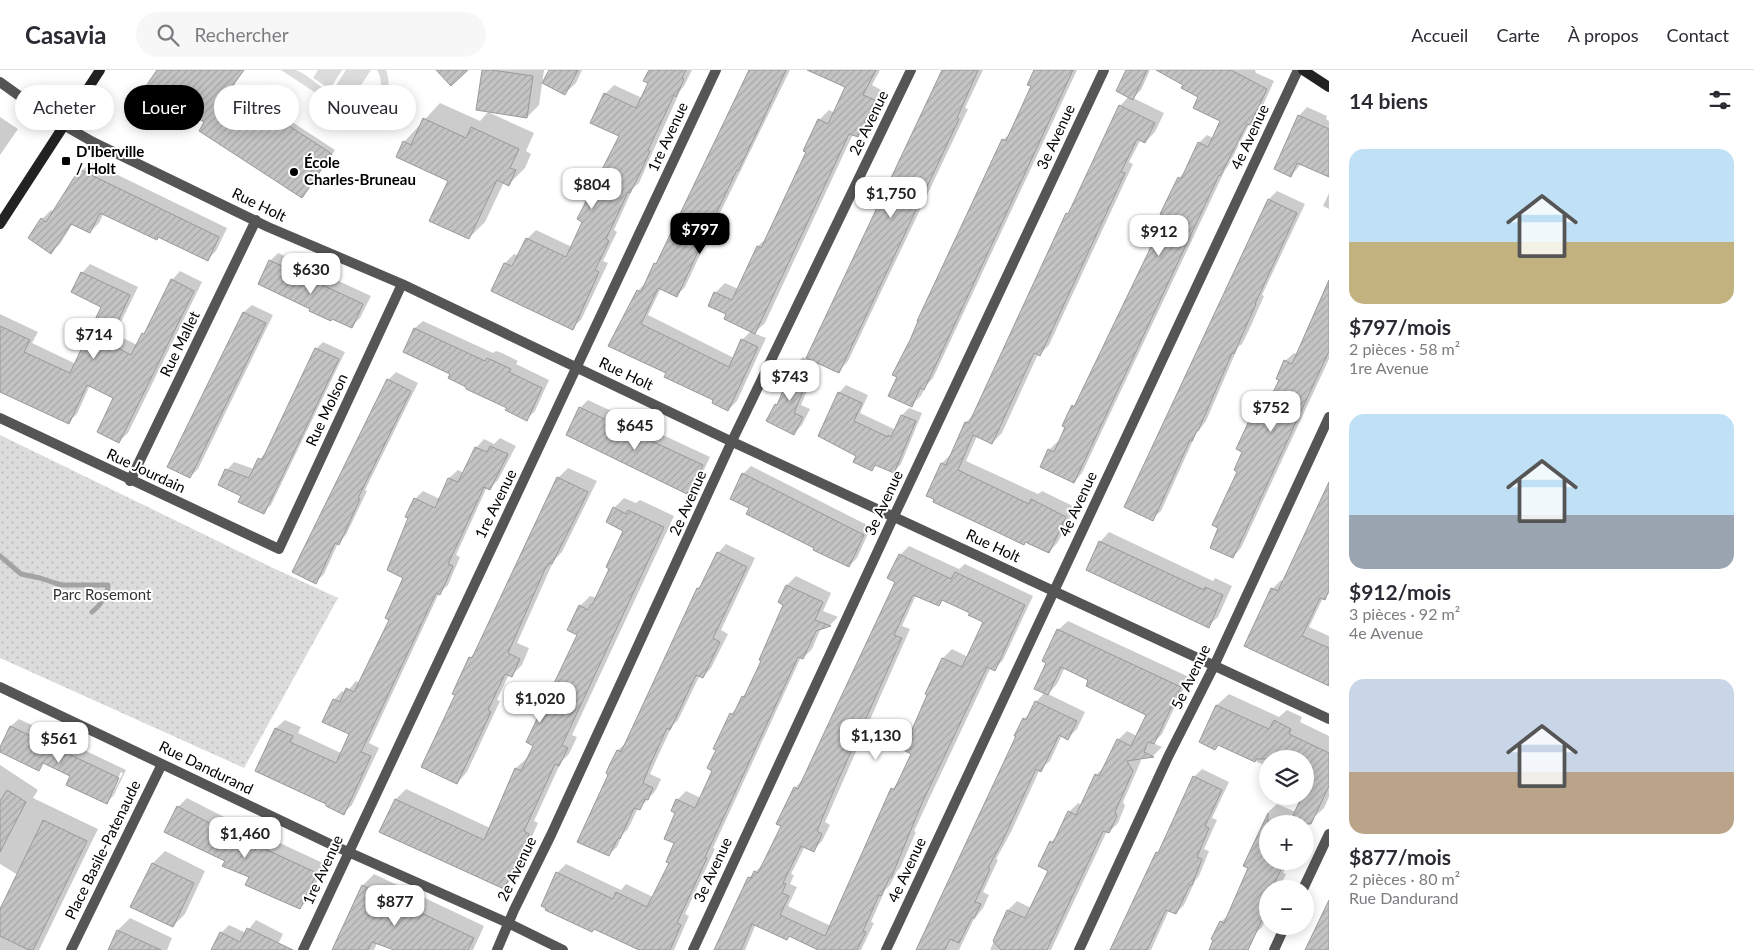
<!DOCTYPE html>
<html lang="fr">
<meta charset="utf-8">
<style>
body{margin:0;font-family:Lato,sans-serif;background:#f7f7f7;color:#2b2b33;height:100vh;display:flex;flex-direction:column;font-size:19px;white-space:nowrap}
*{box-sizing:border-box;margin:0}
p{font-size:16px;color:#7c7c81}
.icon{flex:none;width:28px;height:28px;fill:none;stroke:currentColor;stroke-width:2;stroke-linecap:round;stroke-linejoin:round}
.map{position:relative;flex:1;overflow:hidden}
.details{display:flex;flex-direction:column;background:#fff;width:425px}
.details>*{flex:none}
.hud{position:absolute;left:15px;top:15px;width:475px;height:45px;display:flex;gap:10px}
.controls{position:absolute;left:1259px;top:680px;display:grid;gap:10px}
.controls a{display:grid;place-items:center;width:55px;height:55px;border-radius:50%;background:#fff;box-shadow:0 2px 12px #0003;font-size:25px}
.price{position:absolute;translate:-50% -42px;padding:0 11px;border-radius:10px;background:#fff;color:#222;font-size:16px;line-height:32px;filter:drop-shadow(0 1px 2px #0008)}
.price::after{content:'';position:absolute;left:50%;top:30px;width:15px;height:11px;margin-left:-8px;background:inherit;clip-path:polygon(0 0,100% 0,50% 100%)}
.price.current{background:#000;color:#fff}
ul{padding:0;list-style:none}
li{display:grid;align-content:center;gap:10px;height:265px;padding:0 20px}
li span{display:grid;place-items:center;height:155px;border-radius:15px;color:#555}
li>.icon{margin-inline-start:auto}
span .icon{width:90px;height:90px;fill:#fffc;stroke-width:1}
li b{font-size:21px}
h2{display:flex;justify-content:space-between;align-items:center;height:60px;padding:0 20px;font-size:21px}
.pill{padding:0 18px;border-radius:22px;background:#fff;box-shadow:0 2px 12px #0003;font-size:18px;line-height:45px}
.pill.current{background:#000;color:#fff}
header{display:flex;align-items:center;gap:30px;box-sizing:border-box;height:70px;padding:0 25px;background:#fff;border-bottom:1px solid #e1e1e2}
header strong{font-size:24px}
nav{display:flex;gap:28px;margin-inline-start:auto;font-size:18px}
.search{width:350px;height:45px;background:#f7f7f7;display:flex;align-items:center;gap:12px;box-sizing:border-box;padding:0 18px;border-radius:28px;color:#7c7c81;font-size:19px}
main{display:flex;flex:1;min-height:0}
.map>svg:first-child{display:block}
.grass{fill:url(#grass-dots)}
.pitch{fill:#dcdcdc}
.shadow{fill:#0003;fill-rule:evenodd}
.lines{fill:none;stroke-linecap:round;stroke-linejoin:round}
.stream{stroke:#a3a3a3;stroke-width:5}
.building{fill:url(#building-hatch);stroke:#999;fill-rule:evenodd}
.street{stroke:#555;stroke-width:10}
.secondary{stroke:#222;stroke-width:10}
.poi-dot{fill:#000;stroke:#fff;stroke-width:2}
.labels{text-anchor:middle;stroke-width:4;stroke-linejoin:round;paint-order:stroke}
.street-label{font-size:15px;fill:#000;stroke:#fff}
.poi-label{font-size:15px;font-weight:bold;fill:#000;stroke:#fff;text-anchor:start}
.park-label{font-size:15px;fill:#333;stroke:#fff}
</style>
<header>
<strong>Casavia</strong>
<div class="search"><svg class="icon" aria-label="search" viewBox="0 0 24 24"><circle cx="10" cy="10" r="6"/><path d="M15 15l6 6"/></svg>Rechercher</div>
<nav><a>Accueil</a><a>Carte</a><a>À propos</a><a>Contact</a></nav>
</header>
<main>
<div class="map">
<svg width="1329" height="880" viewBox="0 0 1329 880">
<defs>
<pattern id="grass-dots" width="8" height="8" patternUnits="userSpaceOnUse" patternTransform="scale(1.25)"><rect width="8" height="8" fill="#dcdcdc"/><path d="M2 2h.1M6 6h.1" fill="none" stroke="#bbb" stroke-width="1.8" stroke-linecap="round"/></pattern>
<pattern id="building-hatch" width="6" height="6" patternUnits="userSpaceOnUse" patternTransform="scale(1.25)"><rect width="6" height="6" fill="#c4c4c4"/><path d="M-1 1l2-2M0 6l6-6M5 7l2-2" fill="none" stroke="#a7a7a7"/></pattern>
</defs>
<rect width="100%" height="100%" fill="#fff"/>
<path class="grass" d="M0,365L271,497L338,528L244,698L0,588Z"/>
<path class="pitch" d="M281,0C285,0 292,0 296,0C317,8 356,57 377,26C382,18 382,8 377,0H386C394,20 383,38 363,44L376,53L372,60Z
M318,0H342L330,19L313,8Z
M346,0H371L350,32L333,20Z"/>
<path class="shadow" d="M159,0H244L234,14L335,80L302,127L206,52Z
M483,0H544L539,35L527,47Z
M550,0H582L576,13L565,23Z
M650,0H692L684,16L680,21L650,88L639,113L633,118L614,160L617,162L603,191L608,193L581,250L572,258L505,193L514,184L518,186L527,169L536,160L572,177L620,66L605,24L614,15L642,28L649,13Z
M749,0H790L719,145L722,147L714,164L706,172L685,217L676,226L661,218L648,245L734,288L742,270L751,261L728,244L715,223L725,213L738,219L758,176L768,167L808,82L819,50L829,40L835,43L847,17L821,0H880L872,15L883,21L867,56L857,65L853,64L765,253L754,263L766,268L737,331L728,340L715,330L668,303L610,275L638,221L646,212L655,194L660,190Z
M943,0H983L965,38L968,39L848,291L839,301L819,292L801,335L810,339L802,355L794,363L776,335L780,331L795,295L803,287L807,289Z
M1036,0H1077L933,308L925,317L921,326L911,335L898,306L911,270L1003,70L1013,60L1033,16Z
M1127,0H1150L1141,20L1133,28L1164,43L1155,62L1145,72L1141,69L1129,92L1133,94L1049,275L1040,284H1038L1002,363L992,373L977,366L966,391L1038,424L1042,421L1075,437L1058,472L1049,482L928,425L942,393L952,383L966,352L975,344L1067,144L1072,139L1120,36L1129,26Z
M1159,0H1255L1256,3L1274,11L1258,46L1250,53L1228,96L1225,100L1082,403L1074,412L1049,380L1057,372L1059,373L1073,336L1079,330L1149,184L1179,108L1186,101L1199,73L1207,65L1213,68L1222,50L1200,27L1185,14Z
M440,33L480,51L488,42L534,63L526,81L531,84L525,98L509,114L504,112L485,152L469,168L449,110L404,72Z
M1307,37L1327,46L1326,49L1329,51V106L1301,94L1291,106L1299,46Z
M0,47L18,59L0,85Z
M91,92L227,158L216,181L207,190L159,166L104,143L99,153L90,162L73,153L60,174L51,182L42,149L51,140L54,142L76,106Z
M1277,121L1305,134L1262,225L1264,226L1249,260L1242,274L1238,277L1206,351L1196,364L1161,441L1152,449L1125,436L1269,129Z
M1329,123V139L1323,136Z
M278,183L371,226L360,248L352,256L270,191Z
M90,194L138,217L115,264L137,275L143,264L148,259L172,210L180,201L202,212L128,363L119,371L115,327L90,315L77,344L68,352L0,320V244L38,262L32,273L76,294L103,236L82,203Z
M1329,209V289L1241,478L1233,487L1239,401L1254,343L1262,335L1267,337L1280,310L1285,291L1294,283L1297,284Z
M252,235L273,245L198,399L190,407L244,242Z
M423,251L493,283L496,281L502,283L518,291L516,294L549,310L535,341L527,349L508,337L467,316L415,258Z
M323,272L345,282L271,435L263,442L242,426L227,400L234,392L254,399L260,389L267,381L316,279Z
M396,302L418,313L365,420L367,421L346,465L338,473L324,504L316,512L388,310Z
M846,315L868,325L860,343L896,360L902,345L909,338L922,343L901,394L894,402L877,394L872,399L858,385L839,323Z
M588,330L710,387L697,415L689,423L580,338Z
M500,368L516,376L498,410L490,418L487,417L456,485L460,487L448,515L439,523L369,673L379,678L352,735L344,743L328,733L256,700L276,658L285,650L301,657L298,663L341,683L350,663L334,630L342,621L346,623L356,611L360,613L390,549L405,507L410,448L415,429L423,421L440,429L449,408L458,400L464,403L476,378L484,369L494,374Z
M751,396L871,457L857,488L849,496L751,437L743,404Z
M568,398L597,411L562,482L554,490L517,573L529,578L522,595L512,605L509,604L497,630L500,631L467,702L457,713V625L470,588L477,580L558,408Z
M1329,415V524L1323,528L1309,557L1329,566V614L1272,519L1281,510L1284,512Z
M624,428L636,433L640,430L674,446L572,665L577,667L569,684L561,692L534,751L538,753L514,807L503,818L381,761L396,729L406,719L490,758L516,698L527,688L528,689L578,564L580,536L590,526L597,528L611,498L625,460L614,438Z
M1109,462L1213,511L1215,508L1232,516L1218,547L1208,556L1100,472Z
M726,474L755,488L721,560L728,564L711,598L703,607L700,605L678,650L672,656L658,686L650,704L661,709L656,720L639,739L638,738L628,759L622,765L617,777L608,785L609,704L608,703L618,680L627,672L698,518L702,514L718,483Z
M909,476L959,499L965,494L1033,526L1003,590L994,599L991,597L914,761L916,762L900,798L897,801L890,815L885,820L871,852L874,853L861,880H821L790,865L786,869L756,854L745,880H714L749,808L765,792L782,756L795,718L803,709L897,511L900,485ZM916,525L938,535L944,529L971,542L984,551L968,587L952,579L943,588L912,683L898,713L892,719L831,856L788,836L797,817L790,814L794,805L791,804L805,776L813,780L822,771L830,755L825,752L910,559L902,556Z
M796,506L831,523L823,541L838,547L830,555L821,558L812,579L803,588L801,587L713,778L715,779L685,844L689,846L674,880H642L557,803L566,794L621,820L626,814L653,827L671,792L676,773L677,730L686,721L701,728L714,700L731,644L738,637L743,627L749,621L785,534L779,532L787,515Z
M1068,551L1189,607L1162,664L1153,673L1162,677L1153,686L1139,688L1141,691L1123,732L1125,736L1118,753L1109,762L1107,761L1051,880H990L1008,840L1017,831L1031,838L1050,800L1051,772L1059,764L1069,742L1078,733L1082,735L1096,705L1105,696L1118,670L1127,661L1137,666L1148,644L1090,609L1065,597L1057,614L1048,624L1085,642L1077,659L1068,668L1062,665L1050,691L1040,699L1011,762L996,789L998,790L983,822L989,825L983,838L973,851L959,880H917L966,776L1024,649L1032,641L1036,632L1045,622L1048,592L1058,560Z
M1229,624L1279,647L1287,640L1302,647L1300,652L1329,666V727L1324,738L1312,749L1309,747L1305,755V754H1268V791H1288L1283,803L1286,804L1279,819H1268V845L1262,857L1254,865L1247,880H1210L1221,852L1229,844L1250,797L1245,795L1269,741L1277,734L1296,742L1305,726V722L1310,711L1305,708V689H1268V697L1220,674L1215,678L1201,672L1217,635Z
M19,649L126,700L114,725L107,732L72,705L45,692L38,699L0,681L11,656ZM121,702L123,703L112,725H110Z
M0,695L38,720L33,728L98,759L39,880H0V841L18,805L0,794Z
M1202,699L1229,712L1212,748L1217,750L1204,779L1209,781L1199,806L1195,811L1184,835L1176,843L1169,840L1151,880H1111L1157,783L1162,779L1194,707Z
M187,728L226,748L325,794L309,829L300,838L226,790L178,737Z
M165,781L205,801L185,844L173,856L132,836L153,793Z
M374,804L484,856L473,880H397L378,871L374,880H333L363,815Z
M130,848L172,868L167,880H109L118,860Z
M256,850L283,864L275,880H214L221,863L229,855L246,863Z"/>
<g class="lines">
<path class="stream" d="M0,486L21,504L40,508L55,513L62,515H108C108,525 100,536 92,542"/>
</g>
<path class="building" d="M157,0H244L231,18L332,84L302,128L199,61L204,52L146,16Z
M436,0H468L451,16Z
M482,0H492L533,6L527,48L476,40Z
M549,0H578L565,25L542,13Z
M649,0H686L682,8L684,9L676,27L674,25L648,80L650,81L642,99L630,123L628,122L606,169L609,171L595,200L599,202L573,260L491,221L504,193L512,196L526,168L566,187L582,152L577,149L619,66L590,53L604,23L636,38L648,13L643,11Z
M749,0H786L758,60L738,101L737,100L711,154L715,156L706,174L702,173L677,227L658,218L641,254L729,297L741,269L758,277L728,341L712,333L713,330L664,307L666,303L608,276L637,220L641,222L654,193L656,194Z
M807,0H876L863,25L875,30L858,67L849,64L755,264L724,249L726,244L708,236L714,222L732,230L757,176L761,178L806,82L803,81L818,49L828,54L845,17Z
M942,0H978L957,48L959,49L839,303L806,288Z
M1034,0H1073L924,320L920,318L912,337L888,326L897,307L892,305L910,270L918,251H917L1002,69L1006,71L1031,16L1027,15Z
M1126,0H1147L1133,30L1116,21Z
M1156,0H1231L1267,19L1250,55L1247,54L1220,106L1219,105L1074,413L1040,397L1048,379L1054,382L1065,357L1062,356L1068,343L1072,335L1074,337L1148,183L1164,146L1160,144L1178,107L1181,109L1198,72L1208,77L1220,51L1193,38L1198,27L1181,18L1183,15Z
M1119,35L1155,53L1145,73L1137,69L1121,102L1125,103L1040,286L1034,283L992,374L973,365L958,400L1029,434L1031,429L1066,447L1049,483L1025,472L1024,475L999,463L933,432L934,429L926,426L941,393L946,395L965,352L969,353L1066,143L1068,144Z
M1298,45L1329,59V107L1297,93L1291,107L1274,99Z
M423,48L466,68L471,57L519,79L510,98L516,100L509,116L497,110L469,169L429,151L448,111L396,87L403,71L411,75Z
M81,100L219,167L208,191L158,167L157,170L100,143L90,163L71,154L51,184L28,168L41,148L46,152L75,106L78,107Z
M1268,129L1297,143L1255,234H1256L1240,270L1234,284L1232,283L1198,361L1197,360L1192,371L1190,370L1153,451L1124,437Z
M269,190L363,234L352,258L332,249L331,251L309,241L310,239L258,214Z
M81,202L130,225L108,273L131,285L142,263L144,264L171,209L194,221L119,373L97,362L113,328L87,315L69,354L0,322V256L30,270L24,282L70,303L101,237L71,222Z
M1329,210V281L1233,488L1210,478L1218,458L1212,455L1237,402L1234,400L1242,382L1236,379L1253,342L1261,347L1279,310L1276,309L1284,290L1292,294Z
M243,242L266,253L190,408L167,397Z
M414,258L485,291L487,288L494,291L511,299L509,302L542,318L527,351L505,340L507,338L466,319V317L448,308L450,304L403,282Z
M315,278L339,289L264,444L238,432L241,426L218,415L225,399L249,408L258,388L262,390Z
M794,294L811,302L794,343L803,347L794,365L766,351L775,334L777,335Z
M387,309L411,321L358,428L360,429L339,475L335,473L316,514L292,502Z
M838,322L862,333L854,351L888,367V365L891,367L901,345L916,351L894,403L875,395L872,401L853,392L856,386L818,366Z
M579,337L703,395L689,425L566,365Z
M490,376L508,384L490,420L484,417L448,494L453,496L440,525L436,523L361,682L371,686L344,745L326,736V734L255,701L275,658L293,666L290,672L336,693L349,664L322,652L333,629L340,632L346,618L354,622L389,550L385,548L403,508L387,500L408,448L405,447L414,428L435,438L448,408L458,412L475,377L487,382Z
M742,403L864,465L849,497L813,480L814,478L746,444L749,438L730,429Z
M557,407L588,422L552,494L550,493L545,499L508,583L520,589L512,607L505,604L488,640L491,642L457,714L421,697L455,625L452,624L469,587L472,588Z
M1329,412V520L1325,530L1320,528L1302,566L1329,578V616L1244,576L1271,518L1278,521Z
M613,437L626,444L628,440L664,457L562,675L568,678L559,696L555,694L524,761L529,764L504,819L379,762L395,729L484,770L515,698L521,701L533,676L526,672L577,565L567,560L579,535L588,540L591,534L592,535L609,499L606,497L623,461L606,452Z
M1099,471L1204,520L1205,517L1223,525L1209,558L1086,500Z
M717,482L747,497L713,568L720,572L703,608L696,605L670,660L667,658L650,695L643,713L653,718L648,730L645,729L640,740L634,738L620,769L618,768L609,786L577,772L608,705L606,703L609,696L617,680L621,682L697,518L699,519Z
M899,484L951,509L955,502L1025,535L995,601L987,597L922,733L891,808L890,807L881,826L879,825L863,861L866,862L857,880H818L789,866L787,870L752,854L741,880H714L748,807L751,808L754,801L758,803L781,756L776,754L794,717L798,719L832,646L895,512L887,508ZM913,525L939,536L942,530L970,543L968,545L983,552L962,597L942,588L925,624L927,625L911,662L913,663L905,681L911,684L894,720L891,718L825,866L780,845L789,826L782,823L786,814L783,813L801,776L814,782L822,764L817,761L836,715L902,568L894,565Z
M786,515L823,532L815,550L831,556L816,561L803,589L798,587L705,787L707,788L677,853L681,855L670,880H639L594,859L592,862L545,840L546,838L541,836L556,802L613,829L616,822L647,837L669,793L666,792L674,773L664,769L675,743L671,741L676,729L695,738L712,701L707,698L716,680L713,679L730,643L733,645L742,626L744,627L761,591L759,590L783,535L778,532Z
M1057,559L1181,617L1154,674L1148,672L1144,682L1154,687L1127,691L1133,701L1115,742L1117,746L1109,763L1103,761L1047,880H1001L993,871L1007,840L1025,848L1048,801L1038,796L1050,771L1053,773L1068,741L1076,745L1095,704L1099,706L1117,669L1131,676L1146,645L1086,616L1088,610L1061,597L1048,625L1034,619L1046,593L1042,591Z
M1035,631L1077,651L1068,670L1059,665L1041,702L1036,699L1002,772L988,798L990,799L975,832L981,834L974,848L972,847L959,873L950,869L945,880H916L1016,666H1014L1023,648L1026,650Z
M1216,635L1269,659L1274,650L1291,659L1289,664L1329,683V716L1311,754H1289L1302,726H1305V719L1311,706L1305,703V689H1256L1255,692L1218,675L1215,680L1199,672Z
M10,656L119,708L107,734L66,715L70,706L43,693L39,701L0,682V677Z
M1193,706L1222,720L1205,756L1209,758L1197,787L1202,789L1192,815H1190L1176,844L1166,840L1147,880H1110L1156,782L1158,783Z
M7,720L26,732L0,782V731Z
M177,736L217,757L317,803L300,839L245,815L249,807L222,796L225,791L164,762Z
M1268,743V791H1285L1272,819H1268V837L1248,880H1209L1213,870L1211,869L1220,851L1224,853L1248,798L1243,796Z
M43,750L87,771L33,880H29L0,866V839Z
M152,793L194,813L173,857L130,837Z
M362,815L474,868L468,880H394L372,872L368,880H332Z
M1329,830V880H1305Z
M247,858L293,880H211L220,862L240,872Z
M117,860L161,880H108Z"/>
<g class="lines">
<path class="street" d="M0,12L46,45L93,72L268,157L402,214L724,368L1329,649
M0,348L279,479L402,214
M130,411L256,150
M0,617L328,773L508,853L563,880
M1303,819L1329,764
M71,880L162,694
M303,880L716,0
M497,880L514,840L551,765L732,371L911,0
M693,880L894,446L1104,0
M886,880L1298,0
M1079,880L1168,687L1214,596L1329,347
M1274,880L1285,856"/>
<path class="secondary" d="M1303,0L1329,17
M0,154L100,0"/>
</g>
<g class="poi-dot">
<rect x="61" y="86" width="10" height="10" rx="2.5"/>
<circle cx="294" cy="102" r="5"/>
</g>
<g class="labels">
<g class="street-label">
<text transform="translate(869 53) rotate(-64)" y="5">2e Avenue</text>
<text transform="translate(668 67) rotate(-65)" y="5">1re Avenue</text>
<text transform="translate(1056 67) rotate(-65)" y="5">3e Avenue</text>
<text transform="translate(1250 67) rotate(-65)" y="5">4e Avenue</text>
<text transform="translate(259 135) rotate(26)" y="5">Rue Holt</text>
<text transform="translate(180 274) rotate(-64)" y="5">Rue Mallet</text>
<text transform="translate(626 304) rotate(25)" y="5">Rue Holt</text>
<text transform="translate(327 340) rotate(-65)" y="5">Rue Molson</text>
<text transform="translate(146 401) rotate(25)" y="5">Rue Jourdain</text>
<text transform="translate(688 433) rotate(-66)" y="5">2e Avenue</text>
<text transform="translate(884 433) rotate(-65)" y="5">3e Avenue</text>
<text transform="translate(496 434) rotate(-64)" y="5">1re Avenue</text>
<text transform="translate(1078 434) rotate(-65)" y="5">4e Avenue</text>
<text transform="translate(993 476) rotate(25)" y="5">Rue Holt</text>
<text transform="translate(1191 607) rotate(-64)" y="5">5e Avenue</text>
<text transform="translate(206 698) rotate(26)" y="5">Rue Dandurand</text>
<text transform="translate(103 780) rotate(-64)" y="5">Place Basile-Patenaude</text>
<text transform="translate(517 799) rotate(-64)" y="5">2e Avenue</text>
<text transform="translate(323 800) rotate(-65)" y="5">1re Avenue</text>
<text transform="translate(713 800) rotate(-65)" y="5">3e Avenue</text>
<text transform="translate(907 800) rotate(-65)" y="5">4e Avenue</text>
</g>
<g class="poi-label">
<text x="76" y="87">D'Iberville<tspan x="76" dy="17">/ Holt</tspan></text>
<text x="304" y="98">École<tspan x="304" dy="17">Charles-Bruneau</tspan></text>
</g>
<g class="park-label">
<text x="102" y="530">Parc Rosemont</text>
</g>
</g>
</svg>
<div class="controls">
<a><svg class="icon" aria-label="layers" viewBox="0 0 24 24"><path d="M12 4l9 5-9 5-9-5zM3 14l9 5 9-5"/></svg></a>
<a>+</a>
<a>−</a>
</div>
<b class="price" style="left:592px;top:140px">$804</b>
<b class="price" style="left:891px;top:149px">$1,750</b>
<b class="price current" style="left:700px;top:185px">$797</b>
<b class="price" style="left:1159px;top:187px">$912</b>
<b class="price" style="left:311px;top:225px">$630</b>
<b class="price" style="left:94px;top:290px">$714</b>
<b class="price" style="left:790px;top:332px">$743</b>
<b class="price" style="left:1271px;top:363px">$752</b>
<b class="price" style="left:635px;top:381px">$645</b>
<b class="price" style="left:540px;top:654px">$1,020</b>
<b class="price" style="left:876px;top:691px">$1,130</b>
<b class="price" style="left:59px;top:694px">$561</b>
<b class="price" style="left:245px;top:789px">$1,460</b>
<b class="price" style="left:395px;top:857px">$877</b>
<div class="hud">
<a class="pill">Acheter</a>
<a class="pill current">Louer</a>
<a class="pill">Filtres</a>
<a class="pill">Nouveau</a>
</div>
</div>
<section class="details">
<h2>14 biens<svg class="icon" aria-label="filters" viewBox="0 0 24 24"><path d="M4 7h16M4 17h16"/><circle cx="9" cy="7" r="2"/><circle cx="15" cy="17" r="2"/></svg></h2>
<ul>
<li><span style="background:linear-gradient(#bfe0f5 60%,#c2b280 0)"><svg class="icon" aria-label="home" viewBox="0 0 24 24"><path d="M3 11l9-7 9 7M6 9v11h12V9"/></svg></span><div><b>$797/mois</b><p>2 pièces · 58 m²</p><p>1re Avenue</p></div></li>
<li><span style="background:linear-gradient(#bfe0f5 65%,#9aa5b1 0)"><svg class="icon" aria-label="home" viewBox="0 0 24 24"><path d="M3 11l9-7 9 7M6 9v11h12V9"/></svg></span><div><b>$912/mois</b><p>3 pièces · 92 m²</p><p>4e Avenue</p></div></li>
<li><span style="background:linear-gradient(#c9d6e8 60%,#b9a48a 0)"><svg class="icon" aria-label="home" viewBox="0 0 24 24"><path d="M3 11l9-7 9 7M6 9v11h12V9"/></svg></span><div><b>$877/mois</b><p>2 pièces · 80 m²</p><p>Rue Dandurand</p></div></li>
</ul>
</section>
</main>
